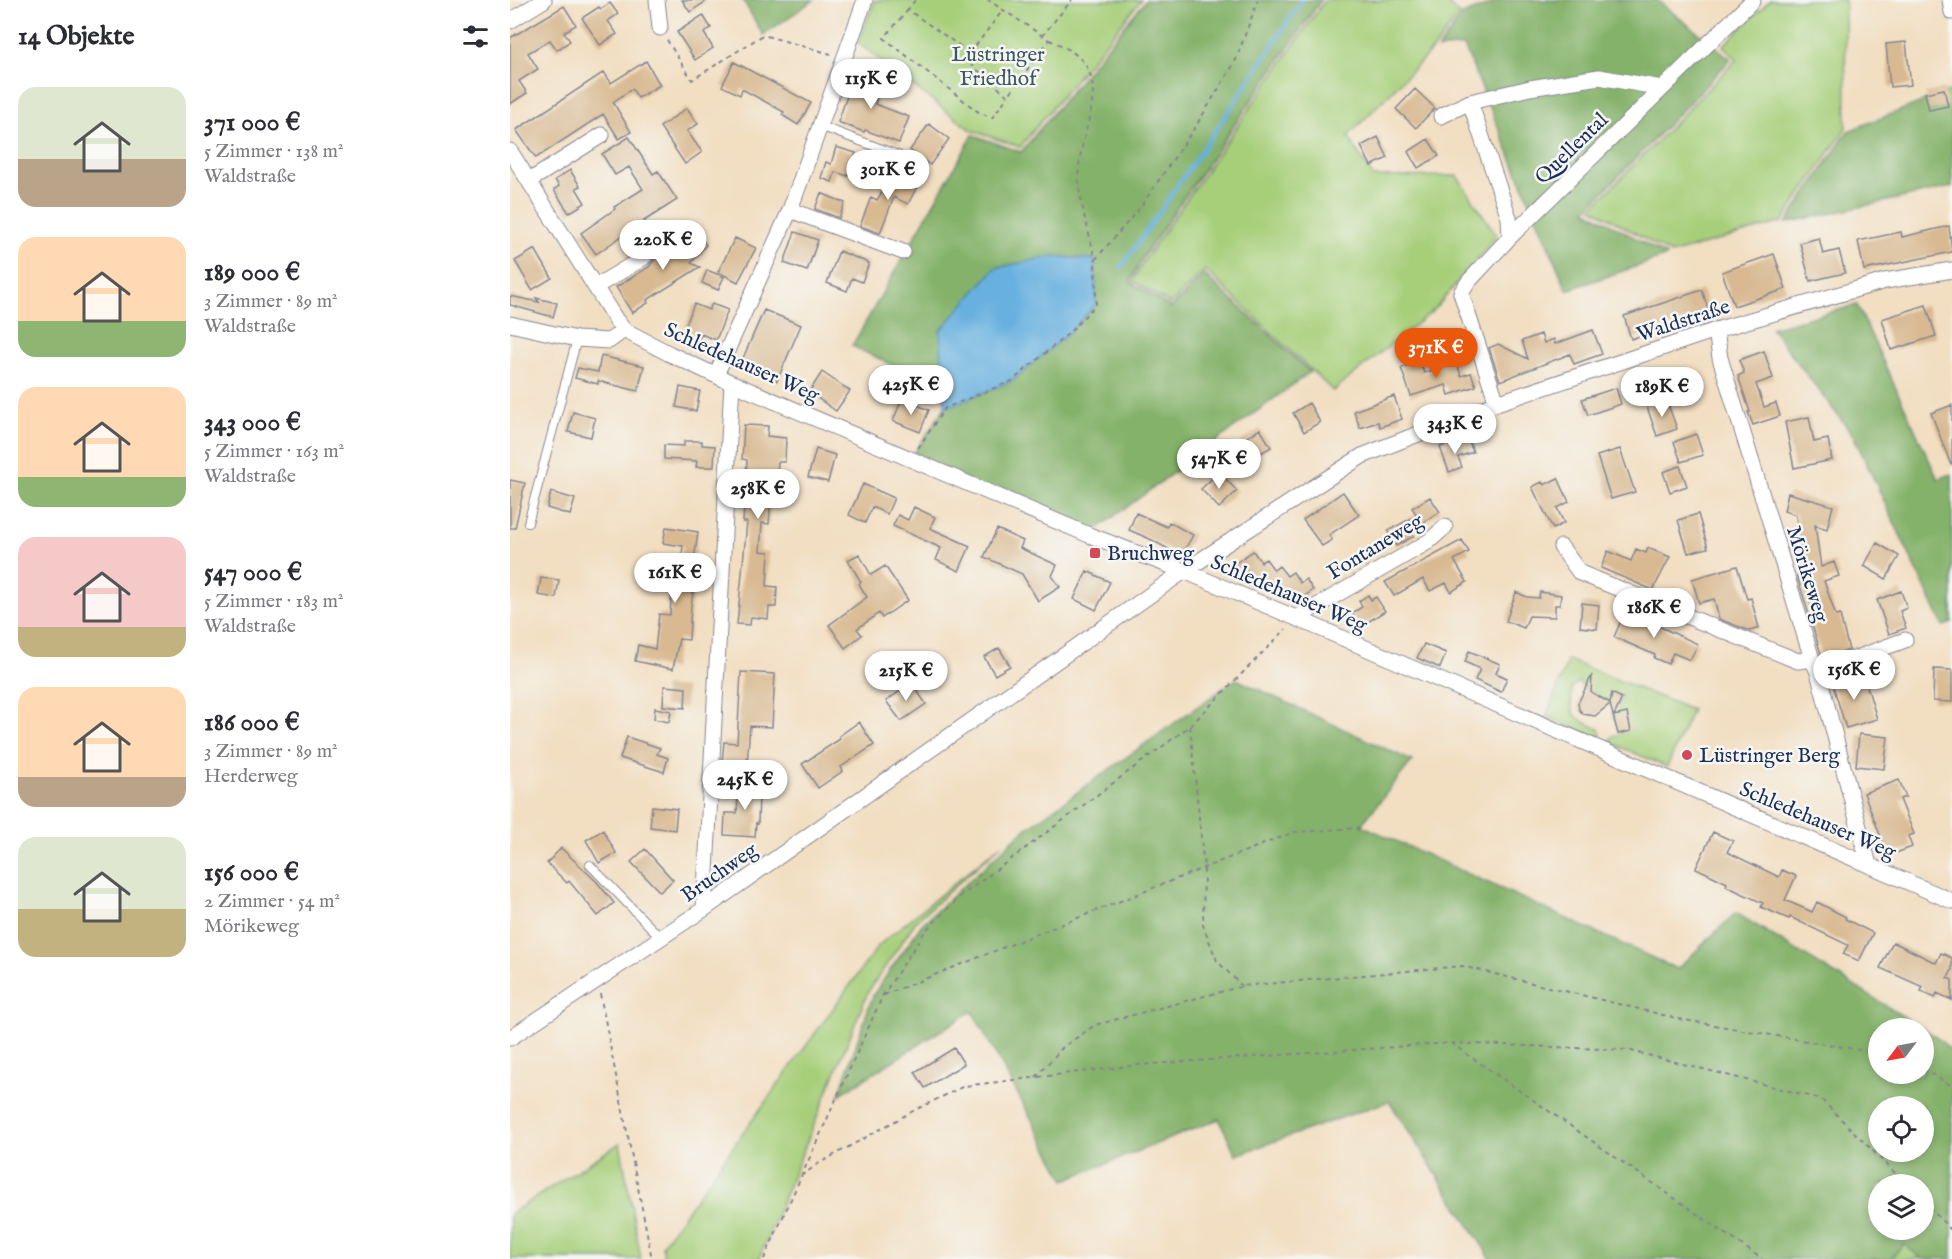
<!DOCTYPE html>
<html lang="de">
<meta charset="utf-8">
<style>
body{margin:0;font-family:"IM FELL English",serif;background:#f7f7f7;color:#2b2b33;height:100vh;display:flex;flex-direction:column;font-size:22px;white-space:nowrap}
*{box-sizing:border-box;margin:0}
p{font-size:20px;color:#7c7c81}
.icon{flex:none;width:33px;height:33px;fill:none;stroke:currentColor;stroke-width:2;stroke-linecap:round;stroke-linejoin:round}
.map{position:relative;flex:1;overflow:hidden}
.drawer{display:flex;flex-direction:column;background:#fff;width:510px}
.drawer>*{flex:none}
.needle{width:39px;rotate:238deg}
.buttons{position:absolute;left:1358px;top:1018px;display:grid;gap:12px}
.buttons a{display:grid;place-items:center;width:66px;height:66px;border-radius:50%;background:#fff;box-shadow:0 3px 9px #0003;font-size:30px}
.price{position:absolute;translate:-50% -51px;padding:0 14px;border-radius:21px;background:#fff;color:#222;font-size:20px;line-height:39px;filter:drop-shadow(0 2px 3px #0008)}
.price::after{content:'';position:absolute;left:50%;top:36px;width:18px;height:14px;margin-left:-9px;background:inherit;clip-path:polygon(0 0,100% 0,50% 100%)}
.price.selected{background:#ea580c;color:#fff}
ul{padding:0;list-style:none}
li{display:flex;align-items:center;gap:18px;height:150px;padding:0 18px}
li span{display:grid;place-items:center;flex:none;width:168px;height:120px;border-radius:18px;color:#555}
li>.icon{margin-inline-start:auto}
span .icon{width:72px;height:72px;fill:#fffc;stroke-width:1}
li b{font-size:26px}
h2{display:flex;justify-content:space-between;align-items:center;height:72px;padding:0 18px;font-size:26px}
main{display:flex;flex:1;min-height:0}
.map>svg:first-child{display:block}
.green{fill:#a7cf7a;stroke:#617f6c;stroke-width:1.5}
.forest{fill:#85b26a;stroke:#507064;stroke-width:1.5;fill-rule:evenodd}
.water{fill:#68b0df;stroke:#42709e;stroke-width:1.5}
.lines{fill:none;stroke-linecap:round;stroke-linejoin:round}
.stream{stroke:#68b0df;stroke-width:4}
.building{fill:#d8b991}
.service-casing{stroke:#868690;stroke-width:10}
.minor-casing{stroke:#868690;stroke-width:17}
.path{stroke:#868690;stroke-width:2;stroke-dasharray:4.5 4.5;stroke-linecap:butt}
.service{stroke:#fff;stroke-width:8}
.minor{stroke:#fff;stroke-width:15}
.poi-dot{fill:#d1495b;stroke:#f6f6f2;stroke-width:2}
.labels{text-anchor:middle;stroke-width:5;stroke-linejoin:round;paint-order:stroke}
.park-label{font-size:21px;fill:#3e5765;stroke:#f6f6f2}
.street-label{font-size:21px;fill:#1b2f5e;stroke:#f6f6f2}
.poi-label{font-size:21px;fill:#1b2f5e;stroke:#f6f6f2;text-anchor:start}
</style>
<main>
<section class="drawer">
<h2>14 Objekte<svg class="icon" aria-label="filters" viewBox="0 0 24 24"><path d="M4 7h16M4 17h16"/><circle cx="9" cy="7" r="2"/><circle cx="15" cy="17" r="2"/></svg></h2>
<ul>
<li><span style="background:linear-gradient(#dfe7d0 60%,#b9a48a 0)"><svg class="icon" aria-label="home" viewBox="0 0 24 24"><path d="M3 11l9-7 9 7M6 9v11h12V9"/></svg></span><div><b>371 000 €</b><p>5 Zimmer · 138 m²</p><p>Waldstraße</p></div></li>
<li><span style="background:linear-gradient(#ffd9b3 70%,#8fb573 0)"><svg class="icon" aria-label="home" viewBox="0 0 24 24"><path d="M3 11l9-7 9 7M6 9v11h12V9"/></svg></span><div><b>189 000 €</b><p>3 Zimmer · 89 m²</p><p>Waldstraße</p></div></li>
<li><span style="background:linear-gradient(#ffd9b3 75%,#8fb573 0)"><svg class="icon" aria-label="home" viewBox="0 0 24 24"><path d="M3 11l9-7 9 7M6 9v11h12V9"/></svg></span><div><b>343 000 €</b><p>5 Zimmer · 163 m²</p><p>Waldstraße</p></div></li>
<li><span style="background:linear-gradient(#f6c9c9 75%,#c2b280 0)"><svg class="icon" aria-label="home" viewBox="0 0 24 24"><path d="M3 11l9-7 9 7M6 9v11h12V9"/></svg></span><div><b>547 000 €</b><p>5 Zimmer · 183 m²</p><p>Waldstraße</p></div></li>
<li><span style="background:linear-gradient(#ffd9b3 75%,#b9a48a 0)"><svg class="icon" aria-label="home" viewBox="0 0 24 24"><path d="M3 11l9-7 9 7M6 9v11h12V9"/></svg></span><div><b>186 000 €</b><p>3 Zimmer · 89 m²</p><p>Herderweg</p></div></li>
<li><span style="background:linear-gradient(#dfe7d0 60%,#c2b280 0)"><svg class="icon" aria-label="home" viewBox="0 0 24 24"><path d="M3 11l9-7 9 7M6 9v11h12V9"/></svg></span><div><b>156 000 €</b><p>2 Zimmer · 54 m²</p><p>Mörikeweg</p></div></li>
</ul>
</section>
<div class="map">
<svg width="1442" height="1259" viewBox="0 0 1442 1259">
<rect width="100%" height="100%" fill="#f6f6f2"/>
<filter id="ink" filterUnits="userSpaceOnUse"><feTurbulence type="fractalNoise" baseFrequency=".0167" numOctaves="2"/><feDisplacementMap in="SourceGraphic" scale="12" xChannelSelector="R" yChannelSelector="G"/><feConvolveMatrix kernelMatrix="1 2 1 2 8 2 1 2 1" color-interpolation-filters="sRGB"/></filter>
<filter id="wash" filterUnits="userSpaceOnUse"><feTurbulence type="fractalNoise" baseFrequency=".008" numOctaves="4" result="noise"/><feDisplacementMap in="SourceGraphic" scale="24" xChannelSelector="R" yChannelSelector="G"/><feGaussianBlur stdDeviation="1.35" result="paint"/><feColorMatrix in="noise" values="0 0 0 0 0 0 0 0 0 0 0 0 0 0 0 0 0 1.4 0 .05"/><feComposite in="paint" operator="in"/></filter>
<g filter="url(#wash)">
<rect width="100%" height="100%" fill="#f2dec1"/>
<path class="green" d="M365,0H631L510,147L461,130L348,43Z
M815,0H935L949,15L925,47L838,136L863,177L947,176L987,236L925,309L823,391L695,270L660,304L623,281L635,259Z
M1260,0H1335L1336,128L1272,222L1161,254L1082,208L1227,59L1213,46Z
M1058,660L1182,710L1157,767L1099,742L1103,736L1121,730L1103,717L1102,713L1108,707L1112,697L1102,693L1098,703L1083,693H1077L1069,682L1062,687C1059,716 1064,718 1089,729L1091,733L1089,738L1036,716Z
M492,844L406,921L358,992L249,1259H154L152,1245L369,945Z
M110,1143L131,1259H0V1214Z
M1394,1244L1412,1259H1380Z"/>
<path class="forest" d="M233,0H304L253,35Z
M636,0H811L633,257L620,282L661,308L694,274L800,372L579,535L401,458L444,394L342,346L463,135L511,152Z
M991,0H1147L1221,59L1076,210L1157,256L1057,290L954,46L928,49L952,15Z
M1442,90V187L1276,223L1338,131Z
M1347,305L1428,479L1442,474V623L1433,626L1343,435L1261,328Z
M726,679L902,761L851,825L1167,969L1226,913L1425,1036L1442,1051V1259H1412L1394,1244L1380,1259H981L879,1101L726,1155L709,1119L555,1180L462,1011L329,1095L363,995L412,924L513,831ZM1368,1029H1413V1074H1368ZM1368,1107H1413V1152H1368ZM1368,1185H1413V1230H1368Z"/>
<path class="water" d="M544,256L585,260L586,304L559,333L502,381L435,408L430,331L485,268Z"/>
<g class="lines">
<path class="stream" d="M611,268L723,105L792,0"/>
</g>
<g id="blocks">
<path class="building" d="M172,0H198L180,12Z
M100,3L108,14L98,21L107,34L90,45L72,18L89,7L91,9Z
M54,6L66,25L54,32L60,41L47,50L40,40L18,53L28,69L9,81L17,93L0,104V38Z
M193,15L201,28L194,33L203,48L185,60L167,32Z
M1396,42L1401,85L1380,87L1376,44Z
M136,61L150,85L128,98L122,89L103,102L121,132L109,139L93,114L26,158L6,130L94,72L101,83Z
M224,62L301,103L288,125L272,115L274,112L232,89L230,95L212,86Z
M346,70L373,79L365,104L399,117L389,143L355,130L354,132L328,122Z
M905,89L925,108L906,128L886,109Z
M1434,89L1438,106L1419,110L1415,93Z
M177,108L188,124L177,131L192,152L175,164L150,127Z
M419,124L439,139L420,165L400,150Z
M119,137L143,174L148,171L167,200L134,221L136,223L120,233L119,231L86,254L71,233L105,209L104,207L133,189L119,167L105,175L92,154Z
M868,137L878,158L861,166L851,146Z
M918,139L929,156L908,168L898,152Z
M326,147L346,153L338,176L325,172L322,182L311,178L316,162L321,164Z
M60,170L70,186L66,188L75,203L59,213L44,190L49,186L45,180Z
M385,171L409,183L398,204L384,197L370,233L350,226L361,197L367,200Z
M311,193L335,203L329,218L305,209Z
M1439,226L1442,252L1354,270L1348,241L1391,232L1392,237Z
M185,227L196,245L181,263L190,267L137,300L138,303L122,313L106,287L139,267L146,257L169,242L167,238Z
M285,232L308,240L297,271L274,263Z
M225,238L246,248L228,282L208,272Z
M1309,238L1313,254L1329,250L1335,273L1300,281L1290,243Z
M25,249L42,278L22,290L5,261Z
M329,251L359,263L352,282L342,278L337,291L317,283Z
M1264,254L1276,289L1224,306L1212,272Z
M197,270L214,277L208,290L192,283Z
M1192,290L1199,312L1121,339L1114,316Z
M0,296L29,302L26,298L47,303L43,317L0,305Z
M184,304L199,310L202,304L218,310L206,340L191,334L187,344L171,337Z
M1416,305L1426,336L1381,350L1372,319Z
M254,310L291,325L267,381L230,365Z
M1083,330L1092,354L1064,364L1060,354L990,381L979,348L988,344L1018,359L1012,341L1031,334L1034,343L1044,339L1045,344Z
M1254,351L1263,378L1246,384L1254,407L1266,403L1270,416L1243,425L1238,412H1240L1228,376L1234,373L1229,360Z
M91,356L134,366L128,391L88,381V384L65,378L68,368L88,372Z
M910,361L914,373L947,363L951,376L961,373L966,386L939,395L936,385L901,396L891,368Z
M312,372L340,391L326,411L299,392Z
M170,387L190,391L186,411L166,407Z
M1106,388L1111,404L1078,415L1072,399Z
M884,396L892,419L870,427L868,422L850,428L844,411Z
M392,399L419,410L410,432L383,421Z
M1157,401L1167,429L1147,436L1137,407Z
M799,403L810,422L794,432L783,413Z
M1442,405V464L1441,465L1421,413Z
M63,412L85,418L81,437L58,432Z
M1299,417L1304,442L1318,439L1322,460L1284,468L1275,422Z
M234,425L258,426L257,436L276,438L275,462H268L266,497H261L259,524L252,523L250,551L259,552L257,586L267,587L266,607H259L258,619L241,617L240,625L227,624L237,522H233L237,460L232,459Z
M750,429L761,447L741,459L731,441Z
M1186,434L1193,455L1171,462L1164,442Z
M174,441H192V445L205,446L204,467H186L187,461L154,459V445L174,446Z
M959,441L963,452L948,457L952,467L939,472L930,447L943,443L944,447Z
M306,449L325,455L318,482L298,477Z
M1110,449L1125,492L1101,499L1087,456Z
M1170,466L1177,486L1160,492L1153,472Z
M709,472L727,491L709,508L691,489Z
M1048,478L1059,502L1047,508L1054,523L1043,529L1022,487L1032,482L1034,485Z
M0,480L15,483L5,528H0Z
M353,484L384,498L377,514L362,507L355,523L339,515Z
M41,492L65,499L60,515L37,508Z
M833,492L849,515L819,535L822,540L812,546L793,520Z
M1278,493L1323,506L1317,529L1305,525L1311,567L1324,562L1329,576L1314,581L1326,616L1330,615L1339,650L1313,660L1287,576L1295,573L1286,515L1274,511Z
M920,497L930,512L901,530L904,536L886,546L878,531L907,515L902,508Z
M404,507L425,517L420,528L460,546L449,571L426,560L431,548L383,526L388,515L398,520Z
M626,513L657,527L659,522L683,535L671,556L640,539L619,530Z
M1188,514L1198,548L1178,553L1168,520Z
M156,527L188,532L184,560L188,561L181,606L179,640L169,639L163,669L125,661L128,645L145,649L149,614L160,615L163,569L170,570L173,546L153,543Z
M487,529L513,541L510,548L547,565L542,576L550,587L528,601L512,574L474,557Z
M952,540L959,552L944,560L957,582L941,592L936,583L920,591L913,579L884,596L875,582Z
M1367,543L1389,556L1376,579L1354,566Z
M1138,548L1160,557L1143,590L1091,568L1098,551L1121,561L1126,549L1136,553Z
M743,551L751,562L756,559L764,570L769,566L777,576L783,572L790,583L796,579L803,590L785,603L777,592L771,595L764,585L758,589L751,578L745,582L738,571L732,575L724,564Z
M349,554L361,575L375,566L398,600L372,618L369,613L347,629L352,635L335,648L319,625L357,597L349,584L351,582L338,560Z
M1227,566L1237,599L1241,598L1249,628L1240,631L1209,619L1204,599L1189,603L1182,579Z
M577,571L600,582L586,610L564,599Z
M31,578L49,580L46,598L28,595Z
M1391,591L1397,608L1390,611L1396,628L1379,634L1367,600Z
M1006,592L1017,597L1029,598L1030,592L1051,595L1050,605H1045V617L1019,616L1014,628L996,621Z
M858,595L861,600L866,597L875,611L850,627L842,613L852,607L849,601Z
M1072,603L1089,605L1087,629L1070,627Z
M1115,611L1188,644L1180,660L1163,653L1158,664L1144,658L1145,655L1104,637Z
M914,644L936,653L930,668L907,658Z
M489,648L500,666L485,675L474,657Z
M959,651L990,664L986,673L997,678L991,692L965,680L970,669L955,662Z
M1424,669L1442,670V702L1423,701Z
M231,672L265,674L262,727L240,726L237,764L212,762L214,742L227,743Z
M1353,673L1367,719L1336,728L1322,682Z
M1082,675L1081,692L1100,703L1102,693L1112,698L1104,716L1117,713L1121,731L1108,734L1100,704L1085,716L1073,714L1069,709L1068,703Z
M402,683L416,704L391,721L376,701Z
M154,686L176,688L175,708L153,706Z
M145,708L161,711L159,722L144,719Z
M349,722L364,745L331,767L333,771L308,788L292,764L330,739L329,736Z
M1349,734L1378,737L1374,769L1346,766Z
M117,737L150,748L147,754L158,758L154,772L110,758Z
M233,777H248L247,796H249L248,824L246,823L245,837L214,835L215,813H227L228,795H232Z
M1389,780L1396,797L1390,799L1404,834L1398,836L1402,847L1378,856L1354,793Z
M142,806L167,809L165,830L140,827Z
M93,830L106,853L89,863L76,840Z
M1203,832L1223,841L1217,852L1269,877L1272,870L1286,876L1275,900L1302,912L1307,902L1336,917L1335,919L1363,933L1349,961L1333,954L1338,945L1280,917L1279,919L1251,907L1253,903L1216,886L1217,883L1186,868Z
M51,848L87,882L104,903L88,916L59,881L57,883L37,863Z
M135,849L163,880L150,892L121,862Z
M1383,942L1426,963L1431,953L1442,958V970L1438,978L1442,980V1000L1427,993L1425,998L1411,991L1413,987L1370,968Z
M444,1048L454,1064L415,1088L405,1072Z"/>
</g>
</g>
<g filter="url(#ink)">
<use href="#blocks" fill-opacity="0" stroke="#868690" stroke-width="1.5"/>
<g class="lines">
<g class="service-casing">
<path id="service" d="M310,126L388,155
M18,523L67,339
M80,865L150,937"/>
</g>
<g class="minor-casing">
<path id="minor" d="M147,0L150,28
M1440,0L1442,12
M0,21L34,0
M960,102L999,218L1000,237
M931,116L960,102L1020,88L1089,77L1152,88
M0,151L106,320L114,330L160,354L222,383L579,535L674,571L786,618L1442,901
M19,181L92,135
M280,210L393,252
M85,287L133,258L150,236
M0,324L67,339L99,341L114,330
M1206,330L1210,358L1302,659L1308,672L1359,865
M206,375L280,210L355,0
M987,403L951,293L959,281L1000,237L1243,0
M1051,547L1070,573L1288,661L1302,659
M786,618L918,542L935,527
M1308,672L1395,640
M194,909L222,383
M0,1038L194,909L674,571L852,456L987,403L1206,330L1375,281L1442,270"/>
</g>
<path class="path" d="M405,0L398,10L460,53L459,63L498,96L539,40L478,0
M398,10L374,38L467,111L482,118L498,96
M532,36L562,0
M157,40L182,80L253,35L321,54
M539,40C619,70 564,127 569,183C571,209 580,235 585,260
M460,53L493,10
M408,448L435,408L502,381L559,333L586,304L585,260L629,209L684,129L725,62L748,0
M680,726L694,868L693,925L707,961L732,986
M90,994L142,1259
M374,995L784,832L850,828
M941,1043L1252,1259
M1413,1069L1442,1086
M526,1077L553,1047L585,1025L733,986L952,966L1174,1020L1368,1053
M291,1176L308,1164L403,1111L454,1086L628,1065L941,1043L1118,1050L1311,1099L1397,1185
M1413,1201L1442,1231
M254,1259L373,995L416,930L451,896L680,726L776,629"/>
<use href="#service" class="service"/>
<use href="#minor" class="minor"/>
</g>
</g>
<g class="poi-dot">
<rect x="579" y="547" width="12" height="12" rx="3"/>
<circle cx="1177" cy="755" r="6"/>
</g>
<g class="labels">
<g class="park-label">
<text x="488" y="61">Lüstringer<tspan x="488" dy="24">Friedhof</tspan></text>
</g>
<g class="street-label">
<text transform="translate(1061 148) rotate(-44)" y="7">Quellental</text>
<text transform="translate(1173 320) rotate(-18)" y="7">Waldstraße</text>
<text transform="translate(232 362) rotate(24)" y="7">Schledehauser Weg</text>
<text transform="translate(865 546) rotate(-31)" y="7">Fontaneweg</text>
<text transform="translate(1298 574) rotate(73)" y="7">Mörikeweg</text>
<text transform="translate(779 593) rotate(23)" y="7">Schledehauser Weg</text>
<text transform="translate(1308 820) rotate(23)" y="7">Schledehauser Weg</text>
<text transform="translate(209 872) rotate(-35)" y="7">Bruchweg</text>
</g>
<g class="poi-label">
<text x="597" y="560">Bruchweg</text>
<text x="1189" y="762">Lüstringer Berg</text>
</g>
</g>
</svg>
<div class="buttons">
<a><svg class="needle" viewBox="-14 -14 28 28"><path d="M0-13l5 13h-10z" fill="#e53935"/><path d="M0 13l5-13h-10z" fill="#7c7c81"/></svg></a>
<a><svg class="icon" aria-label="locate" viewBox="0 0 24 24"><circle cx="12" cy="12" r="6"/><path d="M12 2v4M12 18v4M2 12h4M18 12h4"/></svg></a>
<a><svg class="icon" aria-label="layers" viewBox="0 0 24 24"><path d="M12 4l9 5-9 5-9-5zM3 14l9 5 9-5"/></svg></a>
</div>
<b class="price" style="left:361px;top:110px">115K €</b>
<b class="price" style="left:378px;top:201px">301K €</b>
<b class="price" style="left:153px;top:271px">220K €</b>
<b class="price selected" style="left:926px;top:379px">371K €</b>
<b class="price" style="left:401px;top:416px">425K €</b>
<b class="price" style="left:1152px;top:418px">189K €</b>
<b class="price" style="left:945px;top:455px">343K €</b>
<b class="price" style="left:709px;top:490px">547K €</b>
<b class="price" style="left:248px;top:520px">258K €</b>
<b class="price" style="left:165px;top:604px">161K €</b>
<b class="price" style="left:1144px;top:639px">186K €</b>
<b class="price" style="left:1344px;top:701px">156K €</b>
<b class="price" style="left:396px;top:702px">215K €</b>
<b class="price" style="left:235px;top:811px">245K €</b>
</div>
</main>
